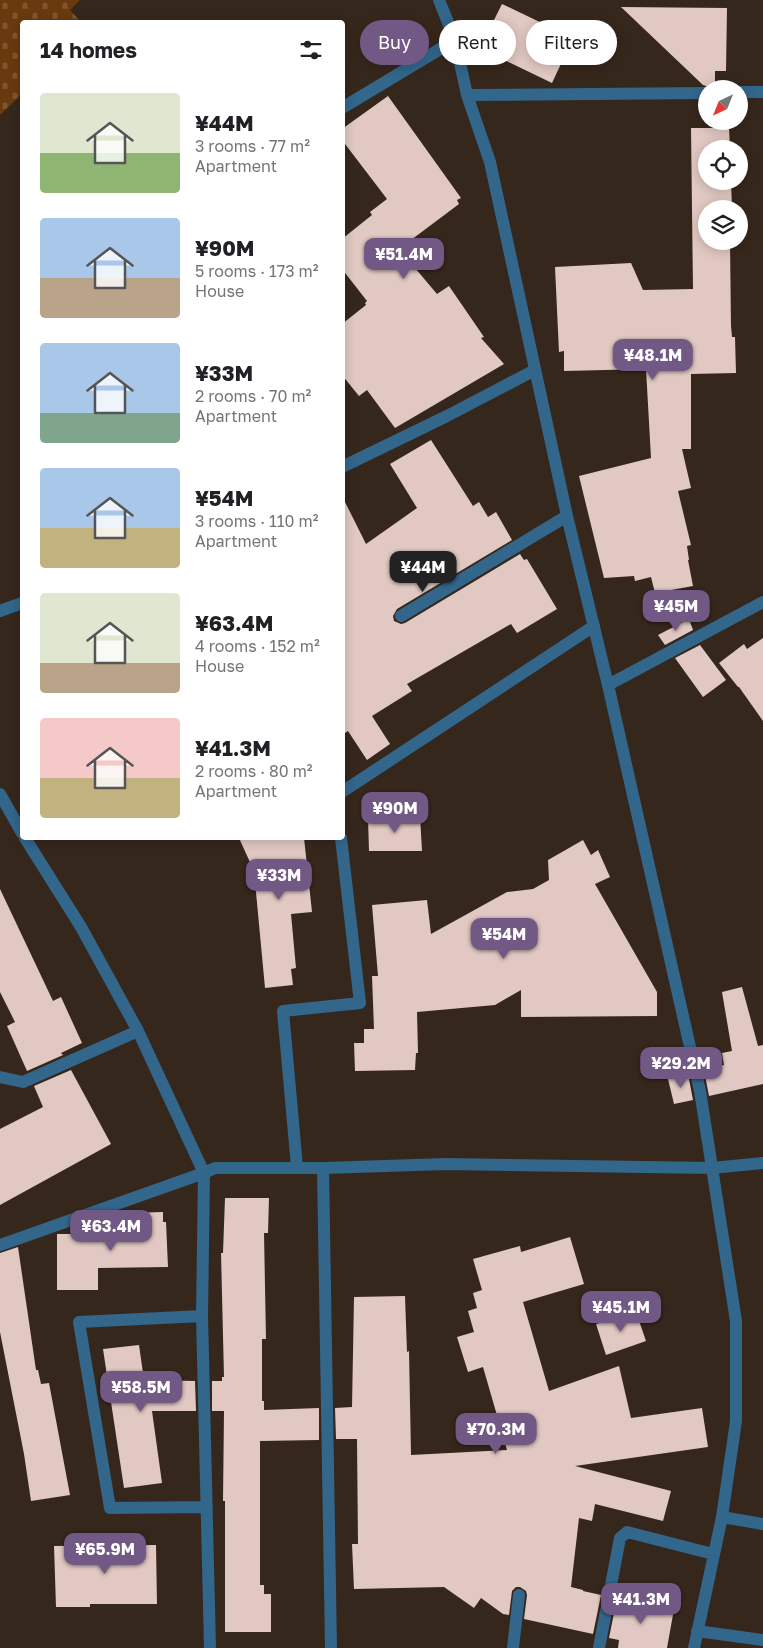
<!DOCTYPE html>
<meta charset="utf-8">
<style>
body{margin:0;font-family:"Golos Text",sans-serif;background:#f6f6f6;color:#202124;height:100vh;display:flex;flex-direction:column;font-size:19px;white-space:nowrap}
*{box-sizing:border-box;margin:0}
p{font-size:16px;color:#757577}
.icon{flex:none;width:28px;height:28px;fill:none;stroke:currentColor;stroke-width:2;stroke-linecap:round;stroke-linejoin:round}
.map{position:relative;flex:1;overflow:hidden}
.side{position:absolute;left:20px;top:20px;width:325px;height:820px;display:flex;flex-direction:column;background:#fff;border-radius:5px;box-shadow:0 2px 12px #0003}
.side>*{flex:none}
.guide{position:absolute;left:360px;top:20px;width:328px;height:45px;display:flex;gap:10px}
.needle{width:32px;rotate:223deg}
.fabs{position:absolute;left:698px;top:80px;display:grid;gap:10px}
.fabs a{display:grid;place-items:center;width:50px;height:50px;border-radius:50%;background:#fff;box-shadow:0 2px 12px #0003;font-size:25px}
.price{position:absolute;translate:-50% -42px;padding:0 11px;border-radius:10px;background:#725884;color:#fff;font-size:16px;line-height:32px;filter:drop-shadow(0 1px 2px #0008)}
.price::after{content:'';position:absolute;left:50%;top:30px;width:15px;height:11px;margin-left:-8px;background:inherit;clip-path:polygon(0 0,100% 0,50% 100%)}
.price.current{background:#222;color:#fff}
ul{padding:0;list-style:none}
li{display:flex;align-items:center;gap:15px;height:125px;padding:0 20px}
li span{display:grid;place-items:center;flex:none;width:140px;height:100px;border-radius:5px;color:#555}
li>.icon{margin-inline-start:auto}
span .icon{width:60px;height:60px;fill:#fffc;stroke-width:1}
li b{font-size:21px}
h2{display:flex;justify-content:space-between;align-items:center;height:60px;padding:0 20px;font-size:21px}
.pill{padding:0 18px;border-radius:22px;background:#fff;box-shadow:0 2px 12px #0003;font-size:18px;line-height:45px}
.pill.current{background:#725884;color:#fff}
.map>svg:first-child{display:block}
.cemetery{fill:url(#cemetery-stones)}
.building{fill:#e1c8c2}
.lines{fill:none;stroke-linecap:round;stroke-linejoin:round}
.lane{stroke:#32668b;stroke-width:12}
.street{stroke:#32668b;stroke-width:12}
</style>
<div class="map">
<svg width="763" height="1648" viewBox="0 0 763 1648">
<defs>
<pattern id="cemetery-stones" width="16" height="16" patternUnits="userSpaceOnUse" patternTransform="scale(1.25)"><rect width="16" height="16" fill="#693a0e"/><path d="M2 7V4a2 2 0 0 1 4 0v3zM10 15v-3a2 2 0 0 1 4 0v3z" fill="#7f5631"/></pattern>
</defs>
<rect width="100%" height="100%" fill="#36271c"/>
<path class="cemetery" d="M0,0H80L70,10L81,22H22V94L0,115Z"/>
<path class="building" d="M502,4L573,38L552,83L498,57L500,53L482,44Z
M621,7L727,8L726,71H715V89L703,85Z
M388,96L461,198L457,200L459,204L399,249L437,294L449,286L484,337L481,338L504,364L395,428L367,390L359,396L342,375V324L366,305L365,303L367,301L342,269V239L372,215L370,212L387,199L342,140V129Z
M691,128H729L730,149H706V181H731L732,209H706V241H733L734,243H730L731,326L732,337H735L736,373L691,374V449H682L691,488L678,491L691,545L687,546L689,560H688L693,586L655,593L651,577L635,581L634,576L604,578L579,476L651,458L646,369L564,371V351L559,352L555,267L631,263L643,290L693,289Z
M431,440L473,506L479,502L488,517L496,512L512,540L397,609L393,616L394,621L401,624L405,623L520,554L524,560L527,559L557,609L517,633L511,624L407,684L412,691L372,716L390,744L367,760L348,731L342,735V496L366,544L417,508L390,464Z
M689,619L693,630L665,645L658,635Z
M763,638V721L739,687H738L719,663L744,644L747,649Z
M700,645L726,680L703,697L675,658Z
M420,816L422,851H369L368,818Z
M239,838H304L312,912L291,914L296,968L291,969L293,985L265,988L254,871Z
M583,840L591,855L598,850L610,877L595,884L657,992V1016L521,1017V990L495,1005L417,1012L418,1053H416L415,1070L355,1071L354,1043H364V1029H374L372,976H378L372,905L427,900L431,934L507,892L533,889L549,880L548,860Z
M0,889L53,1001L61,997L82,1043L61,1053L63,1055L27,1071L7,1026L15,1022L0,992Z
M742,987L758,1046L763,1045V1084L709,1096L704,1070L724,1065L722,1053L732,1051L722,992Z
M71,1070L111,1144L0,1205V1129L43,1107L34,1086Z
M688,1074L693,1100L674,1104L668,1079Z
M225,1198H269L268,1233H264L266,1339H262V1401H264V1410L319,1408V1440L260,1441V1585H264V1594H271V1632H225V1501H223L224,1411H212V1381H222V1377H224L221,1253H223Z
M163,1212V1222H166L168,1267L98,1268V1290H57V1234H129V1213Z
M570,1237L584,1284L523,1302L549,1391L619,1366L631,1418L702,1408L708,1447L575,1466L671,1491L663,1521L595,1504L592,1521L579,1518L571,1587L583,1590V1591L601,1595L593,1634L524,1619L527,1595L526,1591L520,1587H516L512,1591L509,1615L503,1614L481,1598L474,1608L444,1587L354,1589L352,1544H358L357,1439H336L335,1408L352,1407L354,1297L405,1296L407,1352L409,1351L411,1455L507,1450L483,1367L468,1372L457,1337L474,1332L468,1311L477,1308L473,1293L482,1290L473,1259L520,1246L521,1252Z
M18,1247L36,1370H38L41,1384L49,1383L70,1495L31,1501L24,1454L0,1332V1253Z
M636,1312L646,1341L606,1355L596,1324Z
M139,1345L144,1380L195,1381L196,1411H152L162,1483L124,1488L103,1349Z
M156,1545L157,1604H90V1607H56L54,1546Z
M617,1598L674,1609L667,1648H618L619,1640L609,1638Z"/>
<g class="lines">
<path class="lane" d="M342,108L455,40
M401,616L567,516
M513,1648L519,1595"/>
<path class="street" d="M439,0L455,40L467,95L490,162L567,516L608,685L700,1091L736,1321V1421L722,1517L694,1648
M739,92H763
M467,95L706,93
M342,467L447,416L535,370
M0,611L22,603
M608,685L763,602
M342,792L594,626
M0,794L22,833
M0,1077L23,1082L138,1031
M297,1167L283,1011L360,1003L341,838
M323,1168L331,1648
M0,1245L204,1173L138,1031L81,927L25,838
M202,1316L79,1322L110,1508L206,1507
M722,1517L763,1524
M697,1631L763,1640
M210,1648L202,1316L204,1173L215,1168H323L446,1164L712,1168L763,1163
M599,1648L620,1538L627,1532L713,1554"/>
</g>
</svg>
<div class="fabs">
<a><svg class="needle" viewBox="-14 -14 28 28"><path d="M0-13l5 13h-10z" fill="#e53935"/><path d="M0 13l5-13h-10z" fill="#757577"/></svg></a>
<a><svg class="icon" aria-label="locate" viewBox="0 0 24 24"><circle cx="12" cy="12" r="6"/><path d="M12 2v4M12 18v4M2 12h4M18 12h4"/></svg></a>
<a><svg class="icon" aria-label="layers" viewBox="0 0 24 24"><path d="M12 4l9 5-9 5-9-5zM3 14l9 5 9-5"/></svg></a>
</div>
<b class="price" style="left:404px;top:280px">¥51.4M</b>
<b class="price" style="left:653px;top:381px">¥48.1M</b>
<b class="price current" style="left:423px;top:593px">¥44M</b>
<b class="price" style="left:676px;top:632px">¥45M</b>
<b class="price" style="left:395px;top:834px">¥90M</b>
<b class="price" style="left:279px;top:901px">¥33M</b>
<b class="price" style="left:504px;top:960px">¥54M</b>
<b class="price" style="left:681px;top:1089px">¥29.2M</b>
<b class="price" style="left:111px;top:1252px">¥63.4M</b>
<b class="price" style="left:621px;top:1333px">¥45.1M</b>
<b class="price" style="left:141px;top:1413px">¥58.5M</b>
<b class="price" style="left:496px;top:1455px">¥70.3M</b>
<b class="price" style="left:105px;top:1575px">¥65.9M</b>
<b class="price" style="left:641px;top:1625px">¥41.3M</b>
<div class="guide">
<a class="pill current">Buy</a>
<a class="pill">Rent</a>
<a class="pill">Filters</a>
</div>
<section class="side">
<h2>14 homes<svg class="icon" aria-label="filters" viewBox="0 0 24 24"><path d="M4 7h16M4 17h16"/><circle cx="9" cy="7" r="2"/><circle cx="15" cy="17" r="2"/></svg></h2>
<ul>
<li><span style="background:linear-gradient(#dfe7d0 60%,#8fb573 0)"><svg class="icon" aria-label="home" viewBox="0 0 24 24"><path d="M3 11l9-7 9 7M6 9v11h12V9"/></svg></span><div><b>¥44M</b><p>3 rooms · 77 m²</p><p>Apartment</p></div></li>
<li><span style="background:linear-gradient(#a9c7e8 60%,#b9a48a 0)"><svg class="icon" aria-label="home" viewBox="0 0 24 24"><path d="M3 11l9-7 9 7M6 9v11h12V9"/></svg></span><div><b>¥90M</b><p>5 rooms · 173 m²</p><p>House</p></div></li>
<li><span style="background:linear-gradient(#a9c7e8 70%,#7fa58c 0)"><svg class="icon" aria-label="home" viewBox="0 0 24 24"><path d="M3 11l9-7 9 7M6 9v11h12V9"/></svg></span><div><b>¥33M</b><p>2 rooms · 70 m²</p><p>Apartment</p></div></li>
<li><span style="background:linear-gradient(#a9c7e8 60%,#c2b280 0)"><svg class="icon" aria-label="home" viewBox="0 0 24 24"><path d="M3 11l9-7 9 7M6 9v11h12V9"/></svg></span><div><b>¥54M</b><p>3 rooms · 110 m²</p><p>Apartment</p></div></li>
<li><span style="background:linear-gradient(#dfe7d0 70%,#b9a48a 0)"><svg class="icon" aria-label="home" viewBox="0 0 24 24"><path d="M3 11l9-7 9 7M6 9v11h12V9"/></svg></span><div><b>¥63.4M</b><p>4 rooms · 152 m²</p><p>House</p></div></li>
<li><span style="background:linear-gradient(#f6c9c9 60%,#c2b280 0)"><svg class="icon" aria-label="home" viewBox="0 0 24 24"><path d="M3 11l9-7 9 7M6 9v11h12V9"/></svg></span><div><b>¥41.3M</b><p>2 rooms · 80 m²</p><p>Apartment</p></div></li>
</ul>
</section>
</div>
